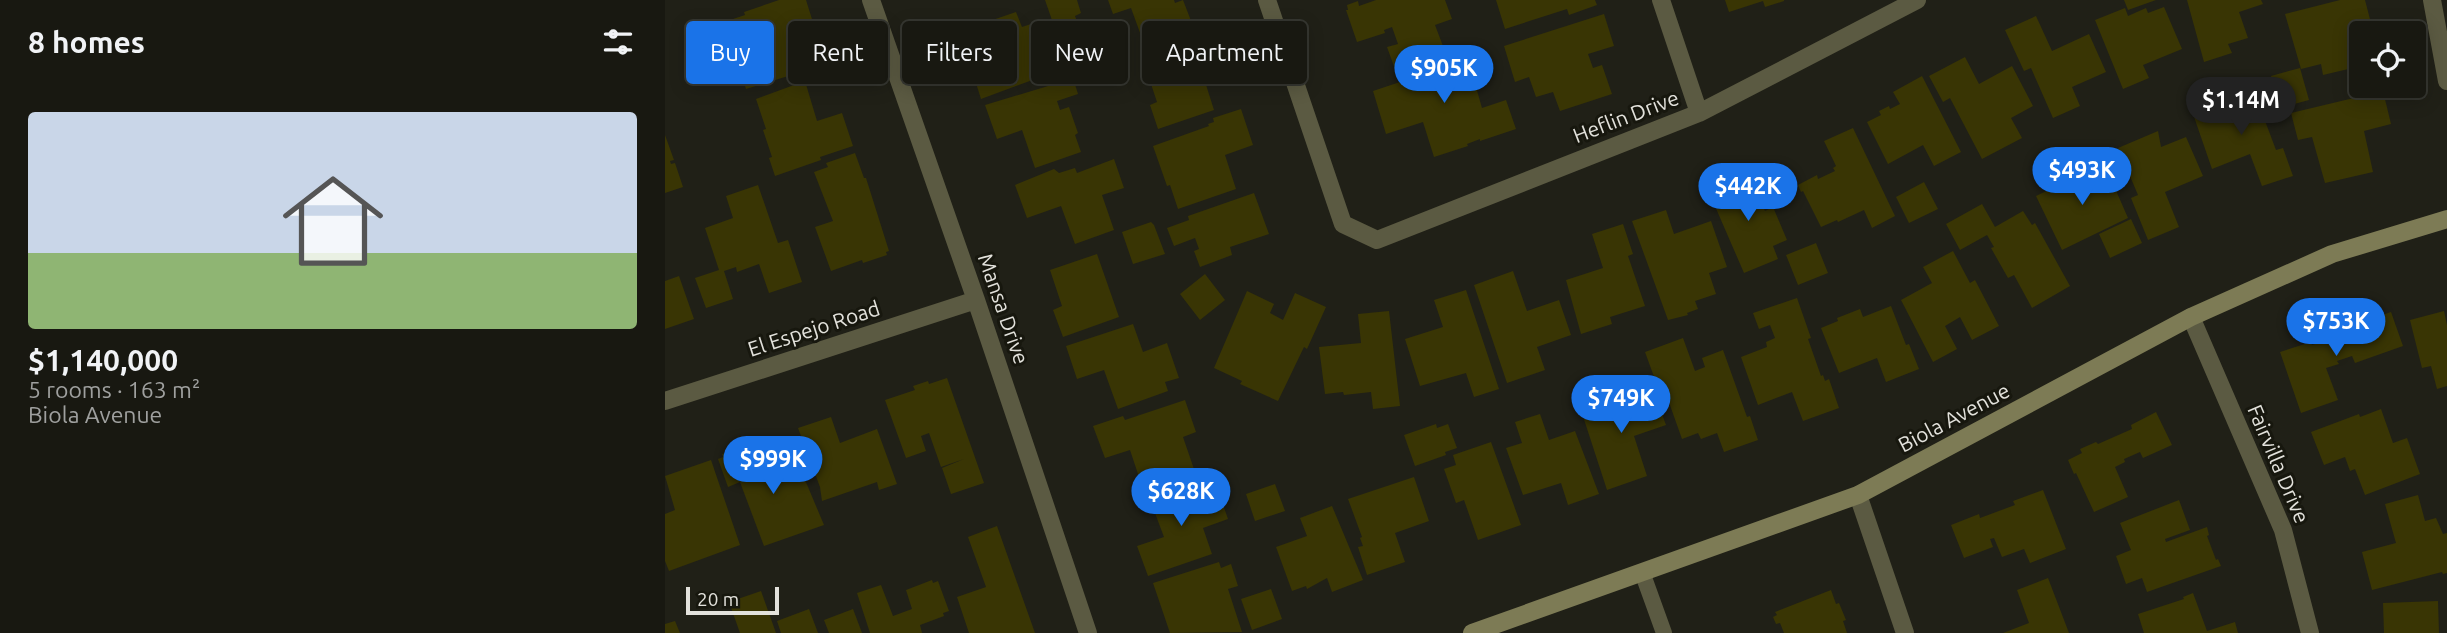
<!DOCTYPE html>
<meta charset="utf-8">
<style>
body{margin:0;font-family:Ubuntu,sans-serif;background:#25251f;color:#f1f3f6;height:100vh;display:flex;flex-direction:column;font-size:26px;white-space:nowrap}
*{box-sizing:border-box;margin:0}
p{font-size:23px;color:#9fa09f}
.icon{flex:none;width:38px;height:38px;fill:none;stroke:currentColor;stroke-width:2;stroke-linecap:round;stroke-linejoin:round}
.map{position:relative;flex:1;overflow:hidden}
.sheet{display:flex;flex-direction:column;background:#181811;width:665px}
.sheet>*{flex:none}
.guide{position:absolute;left:21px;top:21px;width:665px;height:63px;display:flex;gap:14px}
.buttons{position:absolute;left:1684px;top:21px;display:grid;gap:14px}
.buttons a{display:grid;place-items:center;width:77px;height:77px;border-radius:7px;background:#181811;box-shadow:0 4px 18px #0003,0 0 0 2px #363731;font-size:35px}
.scale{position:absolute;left:21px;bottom:18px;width:93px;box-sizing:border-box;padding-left:7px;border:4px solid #e3e2dc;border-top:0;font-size:19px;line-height:24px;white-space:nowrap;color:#e3e2dc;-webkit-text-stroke:5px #17170e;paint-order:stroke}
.price{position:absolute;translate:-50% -60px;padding:0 16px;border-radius:24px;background:#1a73e8;color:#fff;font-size:23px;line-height:46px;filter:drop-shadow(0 2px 4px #0008)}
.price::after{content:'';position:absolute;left:50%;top:42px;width:21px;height:16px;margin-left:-10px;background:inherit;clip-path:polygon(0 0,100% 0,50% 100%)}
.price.current{background:#222;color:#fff}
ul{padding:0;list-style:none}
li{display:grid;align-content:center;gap:14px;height:371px;padding:0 28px}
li+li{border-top:2px solid #363731}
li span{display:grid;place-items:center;height:217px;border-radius:7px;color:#555}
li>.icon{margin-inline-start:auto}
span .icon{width:126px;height:126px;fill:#fffc;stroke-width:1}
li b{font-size:30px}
h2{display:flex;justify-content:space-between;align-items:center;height:84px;padding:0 28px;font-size:30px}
.chip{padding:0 24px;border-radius:7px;background:#181811;box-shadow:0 4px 18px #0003,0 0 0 2px #363731;font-size:24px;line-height:63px}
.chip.current{background:#1a73e8;color:#fff}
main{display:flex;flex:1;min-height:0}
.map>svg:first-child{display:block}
.building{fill:#393504}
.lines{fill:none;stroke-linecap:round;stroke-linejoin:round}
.lane{stroke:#5b5a42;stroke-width:16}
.street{stroke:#5b5a42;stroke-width:18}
.secondary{stroke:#7d7b55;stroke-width:18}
.labels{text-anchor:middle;stroke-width:6;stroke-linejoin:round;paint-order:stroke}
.street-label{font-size:21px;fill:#e3e2dc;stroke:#17170e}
</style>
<main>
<section class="sheet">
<h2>8 homes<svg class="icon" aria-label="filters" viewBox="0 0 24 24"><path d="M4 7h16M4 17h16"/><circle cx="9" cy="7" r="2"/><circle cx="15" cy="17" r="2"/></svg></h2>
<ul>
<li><span style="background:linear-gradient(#c9d6e8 65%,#8fb573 0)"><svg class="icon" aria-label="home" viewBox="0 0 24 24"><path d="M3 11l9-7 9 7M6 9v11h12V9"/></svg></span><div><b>$1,140,000</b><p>5 rooms · 163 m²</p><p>Biola Avenue</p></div></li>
</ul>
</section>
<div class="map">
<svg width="1782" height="633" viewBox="0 0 1782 633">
<rect width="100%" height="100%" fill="#202017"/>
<path class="building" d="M114,0H141L162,67L131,77L130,74L81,89L69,51L47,58L40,37L61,29L59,22L80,15L79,12Z
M380,0H412L416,13L410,16L414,27L402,31L398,19L388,23Z
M443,0H509L510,3L518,0L528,26L478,41L466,8L448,14Z
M711,0H780L787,19L770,25L781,54L731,72L722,47L733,44L727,27L719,30L720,33L692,42L681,10H683L682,5L693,1L694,6Z
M831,0H930L932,5L904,15L902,9L840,29Z
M1060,0H1119V1L1100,7L1098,1L1064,12Z
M1459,0H1491L1463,10Z
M1522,0H1596L1598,4L1574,12L1583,38L1563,44L1567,53L1539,62Z
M1675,0H1700L1707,27L1701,29L1703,33H1696V66L1658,75L1656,64L1636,69L1620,14Z
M1499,7L1517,49L1478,65L1484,78L1458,89L1430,20L1460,8L1463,16L1481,8L1483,13Z
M351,12L357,27L369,23L378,51L366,55L373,78L316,99L306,67L318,63L315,54L312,55L309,44L312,42L307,27Z
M939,14L949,46L923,54L928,68L937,65L947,94L895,111L888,92L871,97L864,77L850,82L839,46Z
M1371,16L1387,51L1424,34L1441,72L1407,87L1415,106L1388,118L1366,68L1359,71L1340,30Z
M550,29L561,60L536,69L549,110L493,129L485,105L492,102L485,81L494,77L485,51Z
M805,53L807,58L812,57L821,84L811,87L817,108L841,100L851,129L815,141V139L802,144L803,146L769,157L758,122L721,134L708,91L738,81L736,76Z
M1300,57L1314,84L1347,66L1368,106L1346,118L1357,138L1317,159L1285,98L1278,102L1264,76Z
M1635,68L1644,100L1615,108L1606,76Z
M402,74L404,79L408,78L413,94L392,101L395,110L404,107L413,133L410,135L416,152L370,168L357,130L332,139L320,105L393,83L392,78Z
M1257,76L1296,152L1269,166L1258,145L1223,164L1202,122L1216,115L1214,111L1224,106L1225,109L1235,104L1228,92Z
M140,81L152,121L177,113L188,146L155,157L156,160L110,176L104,158L107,157L98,130L101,129L91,99Z
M1588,89L1611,150L1618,148L1628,176L1597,186L1585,154L1547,169L1527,111Z
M1718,91L1726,124L1699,131L1708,172L1660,183L1647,137L1633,140L1626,113Z
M576,109L588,145L560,155L571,189L513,209L505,185L502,186L488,146L544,126L543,124L549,122L548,118Z
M1188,128L1230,216L1207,228L1199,210L1173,222L1172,220L1156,227L1138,191L1136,192L1133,185L1152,175L1153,179L1170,171L1168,168L1171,166L1159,141Z
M1493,131L1496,147L1521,137L1538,176L1500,192L1514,227L1483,240L1466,198L1473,195L1453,148Z
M0,135L9,160L5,161L6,164L10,163L18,187L0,193Z
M190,153L199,178H201L224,251L221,252L222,255L198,263L197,260L166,271L150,227L168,221L149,172L163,167L161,163Z
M449,159L459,188L437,195L449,230L410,244L396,206L362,218L350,185L389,169L394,173L410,168L412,173Z
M1439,163L1463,218L1397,250L1371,196Z
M1084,173L1100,211L1108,207L1122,240L1108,246L1113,259L1079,273L1043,190Z
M1259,182L1273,209L1244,223L1231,197Z
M93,185L113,243L123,240L137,282L104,293L94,264L72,272L71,267L59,271L68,299L41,308L30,278L54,270L40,228L68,218L61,196Z
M589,193L604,234L565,247L567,255L535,267L529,251L534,249L530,238L509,246L502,228L524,220L523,216Z
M1317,204L1330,227L1358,211L1367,225L1370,223L1405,286L1367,308L1349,275L1343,278L1326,248L1329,247L1322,235L1295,250L1281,224Z
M1001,210L1009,234L1046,221L1062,267L1044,273L1051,294L1030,301L1033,309L1022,313L1023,315L1003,320L967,221Z
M1466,219L1477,243L1445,258L1434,234Z
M486,222L489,225L500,254L468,264L457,232Z
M958,224L968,254L963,256L980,306L945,317L947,324L916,334L901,280L938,268L927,234Z
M1151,243L1163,273L1133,285L1121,255Z
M1288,251L1305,283L1310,280L1334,326L1307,340L1295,317L1280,326L1292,349L1268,362L1236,300L1267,283L1258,267Z
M432,254L454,317L398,337L388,310L397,306L385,270Z
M848,271L862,311L894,300L906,335L872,347L880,370L842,383L809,285Z
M540,274L560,300L535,320L515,294Z
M14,276L29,319L0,329V281Z
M801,290L834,389L809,397L801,373L755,386L740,339L778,327L769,300Z
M582,291L609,304L605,313L618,320L630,293L661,307L642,349L639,347L613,401L575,384L577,381L549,368Z
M1132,298L1146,338L1143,339L1156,376L1158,375L1160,381L1164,379L1174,408L1138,421L1127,392L1093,405L1076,357L1102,347L1101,342L1110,338L1105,325L1094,329L1088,313Z
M1226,306L1241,345L1244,344L1254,369L1221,382L1212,358L1174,373L1156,328L1173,321L1172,318L1195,309L1198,317Z
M724,311L735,406L708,409L706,392L679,395L678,392L660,394L654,347L696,343L693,314Z
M1779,311L1782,325V386L1772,389L1766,366L1757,368L1745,320Z
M1726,312L1738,346L1690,363L1687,356L1672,361L1674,364L1661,368L1673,400L1636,413L1615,352L1646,342L1647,345L1682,333L1680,327Z
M468,324L478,352L502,343L514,378L500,382L503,391L453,409L439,370L412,379L401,346Z
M1018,338L1030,371L1040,367L1037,358L1058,350L1082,417L1085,416L1093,440L1059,452L1052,433L1036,439L1033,433L1017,439L1001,394L996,396L980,352Z
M282,378L319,483L286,494L277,468L299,459L276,467L264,433L256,436L261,451L241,458L220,400L250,390L248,386L263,381L264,384Z
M988,390L1001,425L969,436L982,476L942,490L914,404L937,395L944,413L951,411L949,404Z
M520,400L531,432L518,437L530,472L478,489L465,450L440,458L428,426L458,416L460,420Z
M1716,409L1728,443L1742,438L1755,474L1700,495L1690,469L1685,471L1680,457L1659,465L1646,432L1694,414L1695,417Z
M1491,412L1507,445L1478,458L1475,452L1459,459L1460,462L1450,467L1463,497L1429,512L1411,473L1409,474L1403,460L1417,453L1415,449L1431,442L1433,444L1467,429L1466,425Z
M875,414L884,440L910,431L934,494L903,505L896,483L858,495L841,448L857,443L850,422Z
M166,417L175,443L212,429L232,484L214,490L212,482L157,501L155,487L133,428Z
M771,424L772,428L783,424L792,448L780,452L781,455L750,466L739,435Z
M826,442L856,525L813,540L799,500L791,503L779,469L791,465L788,455Z
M85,444L96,474L124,464L126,467L137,463L141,474L138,475L159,525L99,546L75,482L63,487L53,459L58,457L57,454Z
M46,460L75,545L4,571L0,561V514L10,510L0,476Z
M749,477L764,521L730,533L740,562L702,575L693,547L698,546L695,538L697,537L683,499Z
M529,482L536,500L554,493L563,519L538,528L547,554L483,576L472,546L499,537L484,497Z
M610,484L620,511L590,521L581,494Z
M1378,490L1401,549L1365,563L1359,549L1337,557L1329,538L1325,539L1328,547L1299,558L1286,525L1314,514L1315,518L1350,505L1348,501Z
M1753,495L1760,521L1771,518L1778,534L1782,533V573L1778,574L1777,572L1707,590L1697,552L1731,543L1720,504Z
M1514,500L1525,530L1500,539L1501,542L1542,527L1544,535L1542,536L1551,560L1553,559L1556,566L1482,592L1477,578L1461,584L1451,556L1466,550L1455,523Z
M667,506L698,580L667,592L662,578L642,589L641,586L627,591L611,547L642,536L635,518Z
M332,526L370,633H304L292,597L321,587L303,537Z
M554,562L556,568L566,564L573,586L563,589L577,632L505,633L488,583Z
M1383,578L1404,633H1338L1364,623L1352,590Z
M267,580L268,583L273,581L284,611L278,613L279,616L255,625L257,633H205L192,593L216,585L228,616L247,609L241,590Z
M606,589L617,619L587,630L576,599Z
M1166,590L1171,604L1174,603L1181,620L1178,621L1182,633H1119L1115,623L1111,624L1108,617L1112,615L1110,612Z
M96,591L111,633H75L64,602Z
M1528,593L1542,631L1570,622L1573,633H1479L1473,614L1519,599L1518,597Z
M1773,601L1774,633H1719L1718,603Z
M144,609L153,633H116L112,621Z
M188,609L197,633H164L159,620Z
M10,621L15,633H0V624Z"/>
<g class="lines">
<path class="lane" d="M977,572L999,633"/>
<path class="street" d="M206,0L311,300L423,633
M602,0L678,224L712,240L1034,113L1252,0
M996,0L1034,113
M1767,0L1782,81
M1526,317L1618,530L1645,633
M0,401L311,300
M1193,495L1240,633"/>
<path class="secondary" d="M807,633L1193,495L1526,317L1667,254L1782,219"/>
</g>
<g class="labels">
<g class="street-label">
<text transform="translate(961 117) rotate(-21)" y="7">Heflin Drive</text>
<text transform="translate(338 309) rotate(71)" y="7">Mansa Drive</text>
<text transform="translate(149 329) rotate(-18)" y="7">El Espejo Road</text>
<text transform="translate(1289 418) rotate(-28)" y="7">Biola Avenue</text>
<text transform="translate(1613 464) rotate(67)" y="7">Fairvilla Drive</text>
</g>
</g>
</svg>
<div class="buttons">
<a><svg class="icon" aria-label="locate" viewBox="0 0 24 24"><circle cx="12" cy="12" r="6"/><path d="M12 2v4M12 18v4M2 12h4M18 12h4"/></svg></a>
</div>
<div class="scale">20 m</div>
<b class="price" style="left:779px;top:105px">$905K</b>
<b class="price current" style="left:1576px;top:137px">$1.14M</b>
<b class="price" style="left:1417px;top:207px">$493K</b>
<b class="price" style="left:1083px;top:223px">$442K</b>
<b class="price" style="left:1671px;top:358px">$753K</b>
<b class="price" style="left:956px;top:435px">$749K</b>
<b class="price" style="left:108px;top:496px">$999K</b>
<b class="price" style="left:516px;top:528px">$628K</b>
<div class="guide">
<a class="chip current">Buy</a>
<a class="chip">Rent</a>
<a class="chip">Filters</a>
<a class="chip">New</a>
<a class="chip">Apartment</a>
</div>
</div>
</main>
